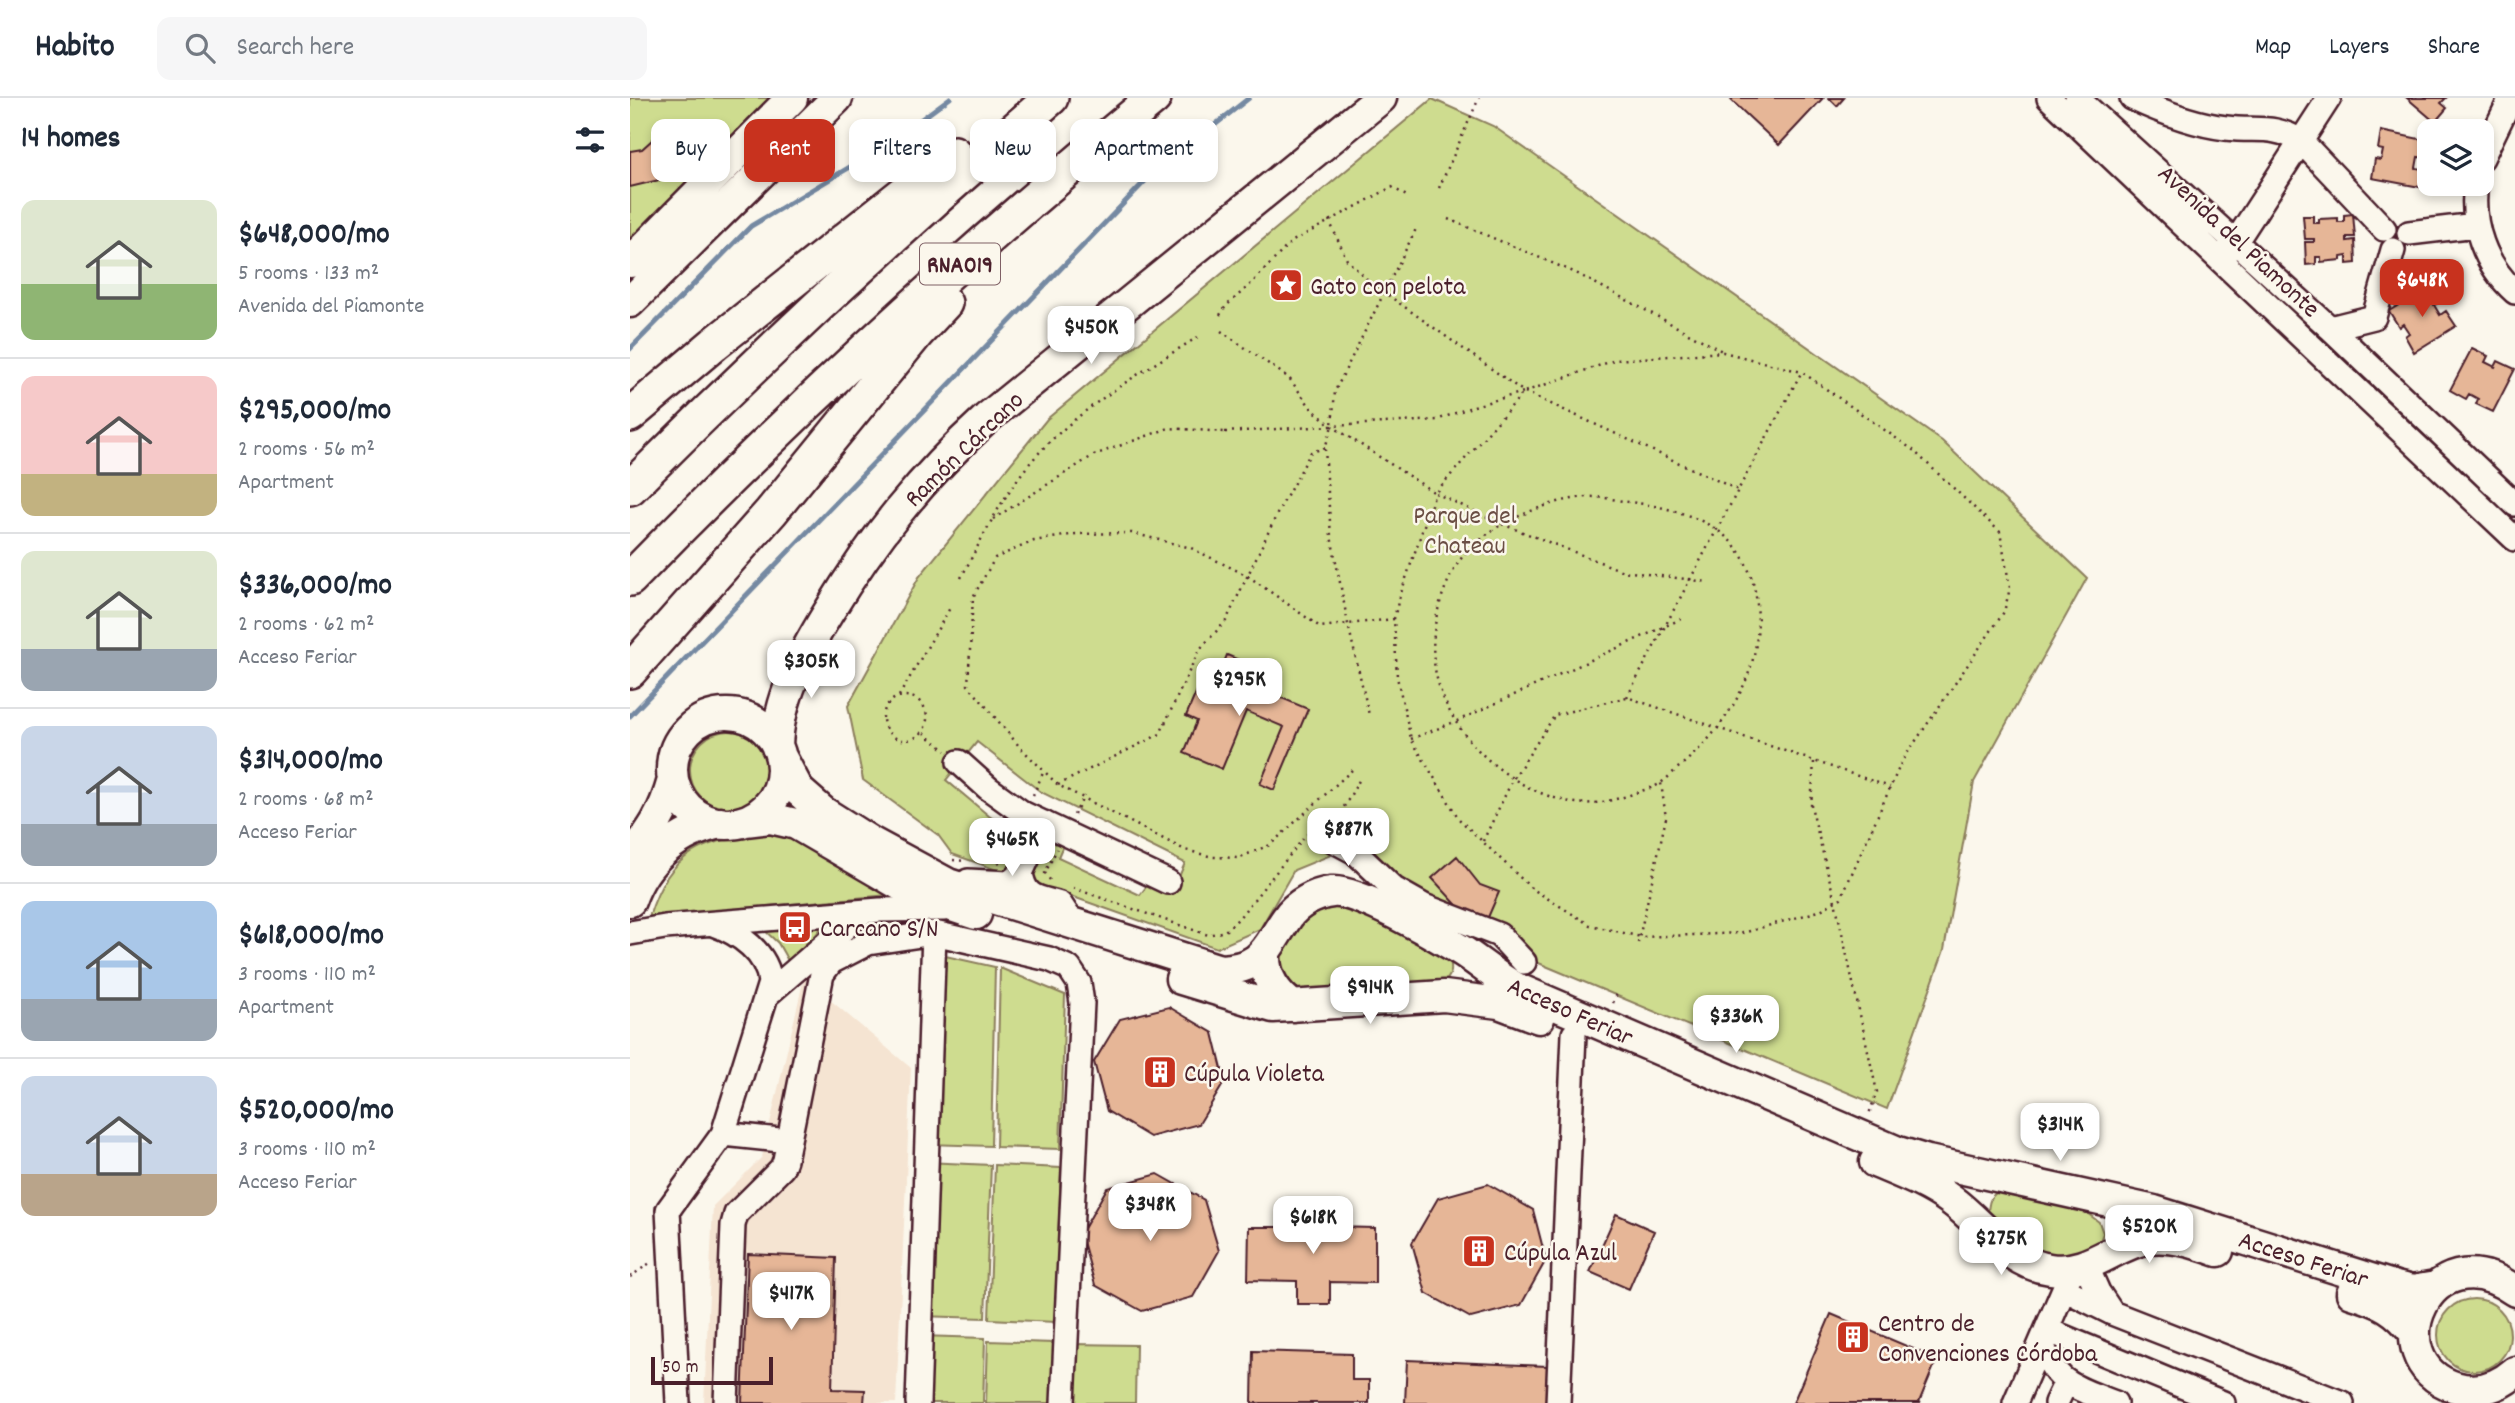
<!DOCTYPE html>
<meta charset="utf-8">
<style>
body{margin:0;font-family:Dekko,sans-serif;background:#f6f6f7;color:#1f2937;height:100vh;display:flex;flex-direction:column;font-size:26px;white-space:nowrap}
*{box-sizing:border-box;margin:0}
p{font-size:23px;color:#747a83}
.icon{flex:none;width:38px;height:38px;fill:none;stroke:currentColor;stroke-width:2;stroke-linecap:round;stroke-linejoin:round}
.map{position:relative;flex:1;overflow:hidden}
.side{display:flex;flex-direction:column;background:#fff;width:630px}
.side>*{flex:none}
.hud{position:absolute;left:21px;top:21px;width:665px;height:63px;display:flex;gap:14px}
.buttons{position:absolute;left:1787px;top:21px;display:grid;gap:14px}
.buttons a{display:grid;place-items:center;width:77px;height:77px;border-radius:14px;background:#fff;box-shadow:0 4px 10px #0003;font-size:35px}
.scale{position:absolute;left:21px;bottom:18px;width:122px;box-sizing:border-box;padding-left:7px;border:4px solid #4a1f2b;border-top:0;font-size:19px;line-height:24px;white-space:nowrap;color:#4a1f2b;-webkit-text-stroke:5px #fbf7ec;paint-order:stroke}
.price{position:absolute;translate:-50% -60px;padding:0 16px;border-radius:14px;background:#fff;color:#222;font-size:23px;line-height:46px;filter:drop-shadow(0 2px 4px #0008)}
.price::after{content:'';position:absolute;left:50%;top:42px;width:21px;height:16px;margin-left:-10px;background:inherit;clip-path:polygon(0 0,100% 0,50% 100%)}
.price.on{background:#c8321e;color:#fff}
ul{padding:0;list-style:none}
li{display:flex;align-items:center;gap:21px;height:175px;padding:0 21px}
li+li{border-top:2px solid #e0e1e3}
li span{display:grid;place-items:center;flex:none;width:196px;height:140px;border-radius:14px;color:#555}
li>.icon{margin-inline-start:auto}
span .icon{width:84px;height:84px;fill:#fffc;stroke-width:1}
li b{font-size:30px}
h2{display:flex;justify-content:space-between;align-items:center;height:84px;padding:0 21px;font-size:30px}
.tag{padding:0 24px;border-radius:14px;background:#fff;box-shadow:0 4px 10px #0003;font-size:24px;line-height:63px}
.tag.on{background:#c8321e;color:#fff}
header{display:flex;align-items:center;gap:42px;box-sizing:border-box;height:98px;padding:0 35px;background:#fff;border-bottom:2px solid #e0e1e3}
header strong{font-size:33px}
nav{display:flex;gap:38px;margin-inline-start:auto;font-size:24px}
.search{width:490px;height:63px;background:#f6f6f7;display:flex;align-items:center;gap:18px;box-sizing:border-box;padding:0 24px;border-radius:14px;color:#747a83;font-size:26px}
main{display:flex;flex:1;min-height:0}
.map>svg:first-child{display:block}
.built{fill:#f5e4d2}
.green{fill:#cedc8f;stroke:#8c7e5d;stroke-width:2;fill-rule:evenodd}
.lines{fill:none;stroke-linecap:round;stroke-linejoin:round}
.stream{stroke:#7489a2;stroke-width:5}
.building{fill:#e6b697;stroke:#4a1f2b;stroke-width:2}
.minor-casing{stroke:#4a1f2b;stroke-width:28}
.major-casing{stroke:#4a1f2b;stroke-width:35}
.highway-casing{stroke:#4a1f2b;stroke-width:38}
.path{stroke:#4a1f2b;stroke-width:2.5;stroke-dasharray:2 5;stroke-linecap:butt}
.minor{stroke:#fbf7ec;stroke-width:23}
.major{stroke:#fbf7ec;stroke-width:30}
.highway{stroke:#fbf7ec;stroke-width:33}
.path-bridge{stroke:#4a1f2b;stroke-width:2.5;stroke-dasharray:2 5;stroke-linecap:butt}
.labels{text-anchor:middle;stroke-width:5;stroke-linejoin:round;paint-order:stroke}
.shield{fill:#fbf7ec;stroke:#7f6065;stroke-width:2}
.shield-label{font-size:24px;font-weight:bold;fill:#4a1f2b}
.street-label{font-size:26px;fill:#4a1f2b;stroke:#fbf7ec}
.poi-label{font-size:26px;fill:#4a1f2b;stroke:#fbf7ec;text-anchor:start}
.park-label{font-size:26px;fill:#6b4e44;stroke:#fbf7ec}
</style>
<header>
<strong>Habito</strong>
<div class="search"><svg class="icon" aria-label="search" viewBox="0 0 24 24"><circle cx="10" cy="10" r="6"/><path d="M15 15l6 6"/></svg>Search here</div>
<nav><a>Map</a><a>Layers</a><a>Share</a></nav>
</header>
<main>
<section class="side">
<h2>14 homes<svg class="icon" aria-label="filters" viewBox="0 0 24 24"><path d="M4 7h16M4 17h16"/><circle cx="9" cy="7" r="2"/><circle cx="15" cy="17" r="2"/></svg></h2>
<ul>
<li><span style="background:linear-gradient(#dfe7d0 60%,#8fb573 0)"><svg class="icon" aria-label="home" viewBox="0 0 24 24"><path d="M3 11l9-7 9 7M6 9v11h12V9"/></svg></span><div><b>$648,000/mo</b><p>5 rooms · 133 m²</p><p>Avenida del Piamonte</p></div></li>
<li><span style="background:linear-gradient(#f6c9c9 70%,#c2b280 0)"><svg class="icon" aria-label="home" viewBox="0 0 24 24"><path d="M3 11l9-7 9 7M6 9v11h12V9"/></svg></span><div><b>$295,000/mo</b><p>2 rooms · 56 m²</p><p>Apartment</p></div></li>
<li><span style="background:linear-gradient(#dfe7d0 70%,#9aa5b1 0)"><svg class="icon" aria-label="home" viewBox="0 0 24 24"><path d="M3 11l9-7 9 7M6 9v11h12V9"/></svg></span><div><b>$336,000/mo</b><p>2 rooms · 62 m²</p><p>Acceso Feriar</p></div></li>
<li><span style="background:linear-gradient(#c9d6e8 70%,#9aa5b1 0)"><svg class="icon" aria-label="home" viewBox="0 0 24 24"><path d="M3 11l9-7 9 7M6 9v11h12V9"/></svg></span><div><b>$314,000/mo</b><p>2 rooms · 68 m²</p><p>Acceso Feriar</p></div></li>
<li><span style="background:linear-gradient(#a9c7e8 70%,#9aa5b1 0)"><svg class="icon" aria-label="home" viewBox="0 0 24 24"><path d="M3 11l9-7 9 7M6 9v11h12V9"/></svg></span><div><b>$618,000/mo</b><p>3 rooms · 110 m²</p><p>Apartment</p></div></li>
<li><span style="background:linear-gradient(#c9d6e8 70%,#b9a48a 0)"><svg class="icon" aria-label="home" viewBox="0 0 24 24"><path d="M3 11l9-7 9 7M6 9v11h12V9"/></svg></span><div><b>$520,000/mo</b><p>3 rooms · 110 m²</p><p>Acceso Feriar</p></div></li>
</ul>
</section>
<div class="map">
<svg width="1885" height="1305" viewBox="0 0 1885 1305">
<rect width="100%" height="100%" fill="#fbf7ec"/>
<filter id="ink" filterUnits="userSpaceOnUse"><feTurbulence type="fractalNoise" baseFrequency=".0143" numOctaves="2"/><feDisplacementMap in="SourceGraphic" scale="14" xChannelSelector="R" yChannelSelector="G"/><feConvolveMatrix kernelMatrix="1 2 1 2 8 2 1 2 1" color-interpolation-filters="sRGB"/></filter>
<g filter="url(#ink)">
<path class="built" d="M174,880L281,970L266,1305H74L83,1108L132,1059Z"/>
<path class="green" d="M0,0H154L0,157Z
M802,1L863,28L1312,343L1457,480L1344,684L1314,852L1257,1011L892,858L808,808L773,781L708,754L664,772L630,831L587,850L322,756L308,737L233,682L218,608L289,479L417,321ZM347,644L411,694L555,765L542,795L519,785L510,797L428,759L434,745L390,722L383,734L359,718L316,682Z
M60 672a39 39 0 1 1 78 0a39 39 0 1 1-78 0Z
M137,735L166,741L259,797L19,819C40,752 72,743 137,735Z
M709,801L818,857C824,872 822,878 810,889L668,897C638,877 652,851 661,824Z
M192,829L161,868L148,845L133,831Z
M302,855L365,869L361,1048L297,1046Z
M370,870L435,897L430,1051L366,1049Z
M295,1064L361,1067L355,1220L289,1218Z
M365,1067L431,1070L425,1224L359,1221Z
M1374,1091L1457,1115L1469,1124L1473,1135L1469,1146L1463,1153L1410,1161L1358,1119C1358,1105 1359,1096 1374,1091Z
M1808 1237a36 36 0 1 1 72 0a36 36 0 1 1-72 0Z
M290,1238L355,1240L353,1305H289Z
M358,1243L424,1245L422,1305H356Z
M441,1246L506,1247L505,1305H440Z"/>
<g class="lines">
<path class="stream" d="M0,251L121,128L252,50L320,0
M0,618L520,78L619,0"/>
</g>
<path class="building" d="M1103,0H1193L1149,47L1101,2Z
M1199,0H1214L1207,8Z
M1777,0H1816L1811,5L1817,10L1805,24Z
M33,32L53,59L29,82L0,89V53L12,51Z
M1751,33L1799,43L1795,60L1788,59L1786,70L1793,71L1790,89L1742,80L1745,61L1751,62L1753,52L1748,51Z
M1723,116L1725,139H1717V143L1725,142L1726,165L1717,166V158L1711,159V162L1691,164V159H1686V166L1676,167L1675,144H1684V141H1675L1673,118H1683V125H1689V121L1708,120V124H1714V117Z
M1801,188L1810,204L1804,207L1810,217L1816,213L1826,228L1784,254L1775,238L1779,235L1773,226L1769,229L1759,213Z
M1842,250L1858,258L1855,264L1865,269L1868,263L1885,271L1863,314L1846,306L1848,301L1839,296L1836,301L1820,292Z
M597,557L623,568L616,585L678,611L644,692L630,686L654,629L616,613L592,671L554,655L567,623L556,618L572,581L585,586Z
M827,758L850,787L869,794L856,824L835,816L802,780Z
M539,909L583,935L595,983L569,1026L520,1039L477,1013L464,964L490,921Z
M528,1076L574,1102L589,1153L563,1199L512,1213L465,1187L451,1136L477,1090Z
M858,1086L903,1112L916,1162L891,1207L841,1220L796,1195L782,1145L808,1100Z
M675,1115H702L701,1129L745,1130V1185L700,1184V1206H667V1183L618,1182L619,1129H675Z
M986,1116L1024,1133L999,1191L960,1174Z
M118,1156L206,1160L202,1291L235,1292L234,1305H112Z
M1201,1216L1307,1261L1289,1304L1291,1305H1163Z
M623,1253L722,1256V1282H739V1305H622Z
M777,1262L918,1268L917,1305H775Z"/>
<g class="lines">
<g class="minor-casing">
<path id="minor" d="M1419,0L1885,441
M1447,0L1700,230L1885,406
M1502,0C1532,14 1563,26 1596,30C1626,34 1643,26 1671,43L1754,131
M1852,60L1881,0
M1846,86C1840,126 1855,167 1885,194
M1779,135L1846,127
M1596,154L1605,145L1699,0
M1700,230L1744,219L1763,152
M329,664L358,690L394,716L538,784
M697,739L725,754L764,791L794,808L869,837L894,864
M391,775C395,801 408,799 430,806L444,827
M338,783L379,785L391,775L414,725
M0,835L35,829L250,812L314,811
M138,896L233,814
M93,1036L159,1043
M1456,1167L1468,1194L1482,1215
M1434,1191L1482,1215L1712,1305
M1417,1232L1593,1305
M1412,1242C1421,1286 1448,1290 1485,1305
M48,1305L38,1112L93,1036L140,885C138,855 109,835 83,826
M96,1305L103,1127L106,1116L152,1070L155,1062L192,876L201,864L238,845L304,835L419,861L439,870L449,885L452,905L433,1305
M288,1305L304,835
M928,1305L944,936
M1385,1305L1439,1179
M1426,1305L1436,1284"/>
</g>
<g class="major-casing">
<path id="major" d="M0,164L162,0
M0,204L207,0
M42 671a55 55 0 1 1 110 0a55 55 0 1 1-110 0Z
M147,649C148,600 173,556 198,515C244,439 291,380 357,320L751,0
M151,659L169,693L193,714L242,745L318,786L590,872C634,870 635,851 657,820C666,806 685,796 702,794C726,791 806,837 829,851C849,863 865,879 886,890L1268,1054L1298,1063L1524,1113L1766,1189L1782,1193L1806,1189
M115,723L140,720L166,726L269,786L295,799L346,816
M0,761C22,732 33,718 43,682
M0,803C14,762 48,733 91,725
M635,856C634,878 645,895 663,908
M551,881L643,909L814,898L869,905L909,920
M1245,1064C1271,1075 1298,1085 1321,1102C1354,1126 1377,1165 1420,1171C1459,1177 1484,1146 1520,1140C1542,1137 1568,1146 1588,1153
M1885,1193C1799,1130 1743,1263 1825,1289C1847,1296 1868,1289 1885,1274
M1722,1195C1752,1204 1765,1210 1785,1235"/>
</g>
<g class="highway-casing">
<path id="highway" d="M0,317L84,246L324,55
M0,390C136,254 275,125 421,0
M0,481C165,311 341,150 524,0
M0,573L141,414L287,235L315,205"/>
</g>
<path class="path" d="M809,90L849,0
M818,121L946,175L1092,253
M699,122L717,162L741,185L894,294L844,308L807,322
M590,217L596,208L622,185L661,144L762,89L778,99
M591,233L659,280L682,311L702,328L805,395L894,294L985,262L1093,254L1172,274L1283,352L1370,434L1380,490L1374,514L1272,663L1211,800L1189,813L1113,835L1011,839L960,827L901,790L829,721L781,641L767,579L764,521L768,504L805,395L872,426C856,437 839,448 828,465C809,495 799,535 805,571C816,637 881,695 946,705C965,707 985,702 1003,696C1012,692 1025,690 1032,684C1038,680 1043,674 1048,670C1075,648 1095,624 1111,593C1133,551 1136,486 1104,447C1080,419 1034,408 999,404C985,402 970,398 957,399C925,402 899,413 872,426
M895,294L1108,392
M695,351L701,438L718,526L739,617
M363,421L464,357L539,330L595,334
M872,426L993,473L1078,484
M331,480C349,446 365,413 387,382C430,320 509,276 571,237
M253 620a22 22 0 1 1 44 0a22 22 0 1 1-44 0Z
M269,598L320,510
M997,599L1171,275
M294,635L316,653
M781,641L827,623L1051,521
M1184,664L1181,708L1205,803L1247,994L1239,1016
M722,672L640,747L608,760L583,759L555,752L428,687L389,648L338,587L343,499L365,460L404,443L446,436L502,435L561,450L618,478L690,529L764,521
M428,687L530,636L569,552L596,523L647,416L681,354L695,350L702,328L705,293L787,129
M403,697L413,675
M444,717L454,698
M707,721L731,679
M853,743L883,681L925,617L997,599L1260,689
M323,762L337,763
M368,764L370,765L385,735
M420,782L415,775L427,751
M443,790L578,837L595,833L608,821L677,736
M1008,845L1036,720L1031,685
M983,905L988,892
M0,1179L20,1165"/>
<use href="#minor" class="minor"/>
<use href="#major" class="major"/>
<use href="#highway" class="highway"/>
<path class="path-bridge" d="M595,334L807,322"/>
</g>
</g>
<defs>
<g id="sight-square" transform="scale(1.75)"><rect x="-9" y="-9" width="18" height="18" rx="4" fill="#c8321e" stroke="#fbf7ec"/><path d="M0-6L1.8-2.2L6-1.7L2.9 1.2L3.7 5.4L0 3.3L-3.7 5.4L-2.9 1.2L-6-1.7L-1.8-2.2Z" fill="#fff"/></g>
<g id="bus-square" transform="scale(1.75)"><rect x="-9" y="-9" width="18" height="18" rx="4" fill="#c8321e" stroke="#fbf7ec"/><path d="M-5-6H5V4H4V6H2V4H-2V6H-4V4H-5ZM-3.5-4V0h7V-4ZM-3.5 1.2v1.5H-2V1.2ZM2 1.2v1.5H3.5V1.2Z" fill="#fff"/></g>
<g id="building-square" transform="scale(1.75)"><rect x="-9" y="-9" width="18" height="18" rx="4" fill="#c8321e" stroke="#fbf7ec"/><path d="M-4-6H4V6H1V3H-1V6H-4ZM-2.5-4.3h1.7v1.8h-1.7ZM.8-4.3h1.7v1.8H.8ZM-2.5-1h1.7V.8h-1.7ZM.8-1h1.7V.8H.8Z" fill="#fff"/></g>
</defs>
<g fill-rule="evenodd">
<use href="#sight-square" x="656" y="187"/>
<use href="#bus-square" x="165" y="829"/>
<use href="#building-square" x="530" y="974"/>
<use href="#building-square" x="849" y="1153"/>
<use href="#building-square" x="1223" y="1239"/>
</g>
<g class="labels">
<rect class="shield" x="290" y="145.5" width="80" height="41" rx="5"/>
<g class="shield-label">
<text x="330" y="174">RNA019</text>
</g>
<g class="street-label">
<text transform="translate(1610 142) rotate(43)" y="9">Avenida del Piamonte</text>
<text transform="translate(333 350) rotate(-44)" y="9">Ramón Cárcano</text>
<text transform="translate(941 912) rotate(24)" y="9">Acceso Feriar</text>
<text transform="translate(1674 1160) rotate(18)" y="9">Acceso Feriar</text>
</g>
<g class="poi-label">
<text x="680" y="196">Gato con pelota</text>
<text x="190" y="838">Carcano S/N</text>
<text x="554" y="983">Cúpula Violeta</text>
<text x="874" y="1162">Cúpula Azul</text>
<text x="1248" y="1233">Centro de<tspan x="1248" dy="30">Convenciones Córdoba</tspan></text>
</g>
<g class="park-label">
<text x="835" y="425">Parque del<tspan x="835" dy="30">Chateau</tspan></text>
</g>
</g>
</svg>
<div class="buttons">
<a><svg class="icon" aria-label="layers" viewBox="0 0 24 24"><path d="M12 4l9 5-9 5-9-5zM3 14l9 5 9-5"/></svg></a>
</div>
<div class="scale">50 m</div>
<b class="price on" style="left:1792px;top:221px">$648K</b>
<b class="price" style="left:461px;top:268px">$450K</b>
<b class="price" style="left:181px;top:602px">$305K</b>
<b class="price" style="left:609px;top:620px">$295K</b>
<b class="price" style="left:718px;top:770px">$887K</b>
<b class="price" style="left:382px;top:780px">$465K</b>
<b class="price" style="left:740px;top:928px">$914K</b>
<b class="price" style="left:1106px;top:957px">$336K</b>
<b class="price" style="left:1430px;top:1065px">$314K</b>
<b class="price" style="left:520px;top:1145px">$348K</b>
<b class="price" style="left:683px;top:1158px">$618K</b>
<b class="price" style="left:1519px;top:1167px">$520K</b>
<b class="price" style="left:1371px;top:1179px">$275K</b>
<b class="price" style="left:161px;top:1234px">$417K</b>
<div class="hud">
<a class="tag">Buy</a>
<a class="tag on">Rent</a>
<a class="tag">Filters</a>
<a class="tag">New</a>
<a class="tag">Apartment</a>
</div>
</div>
</main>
